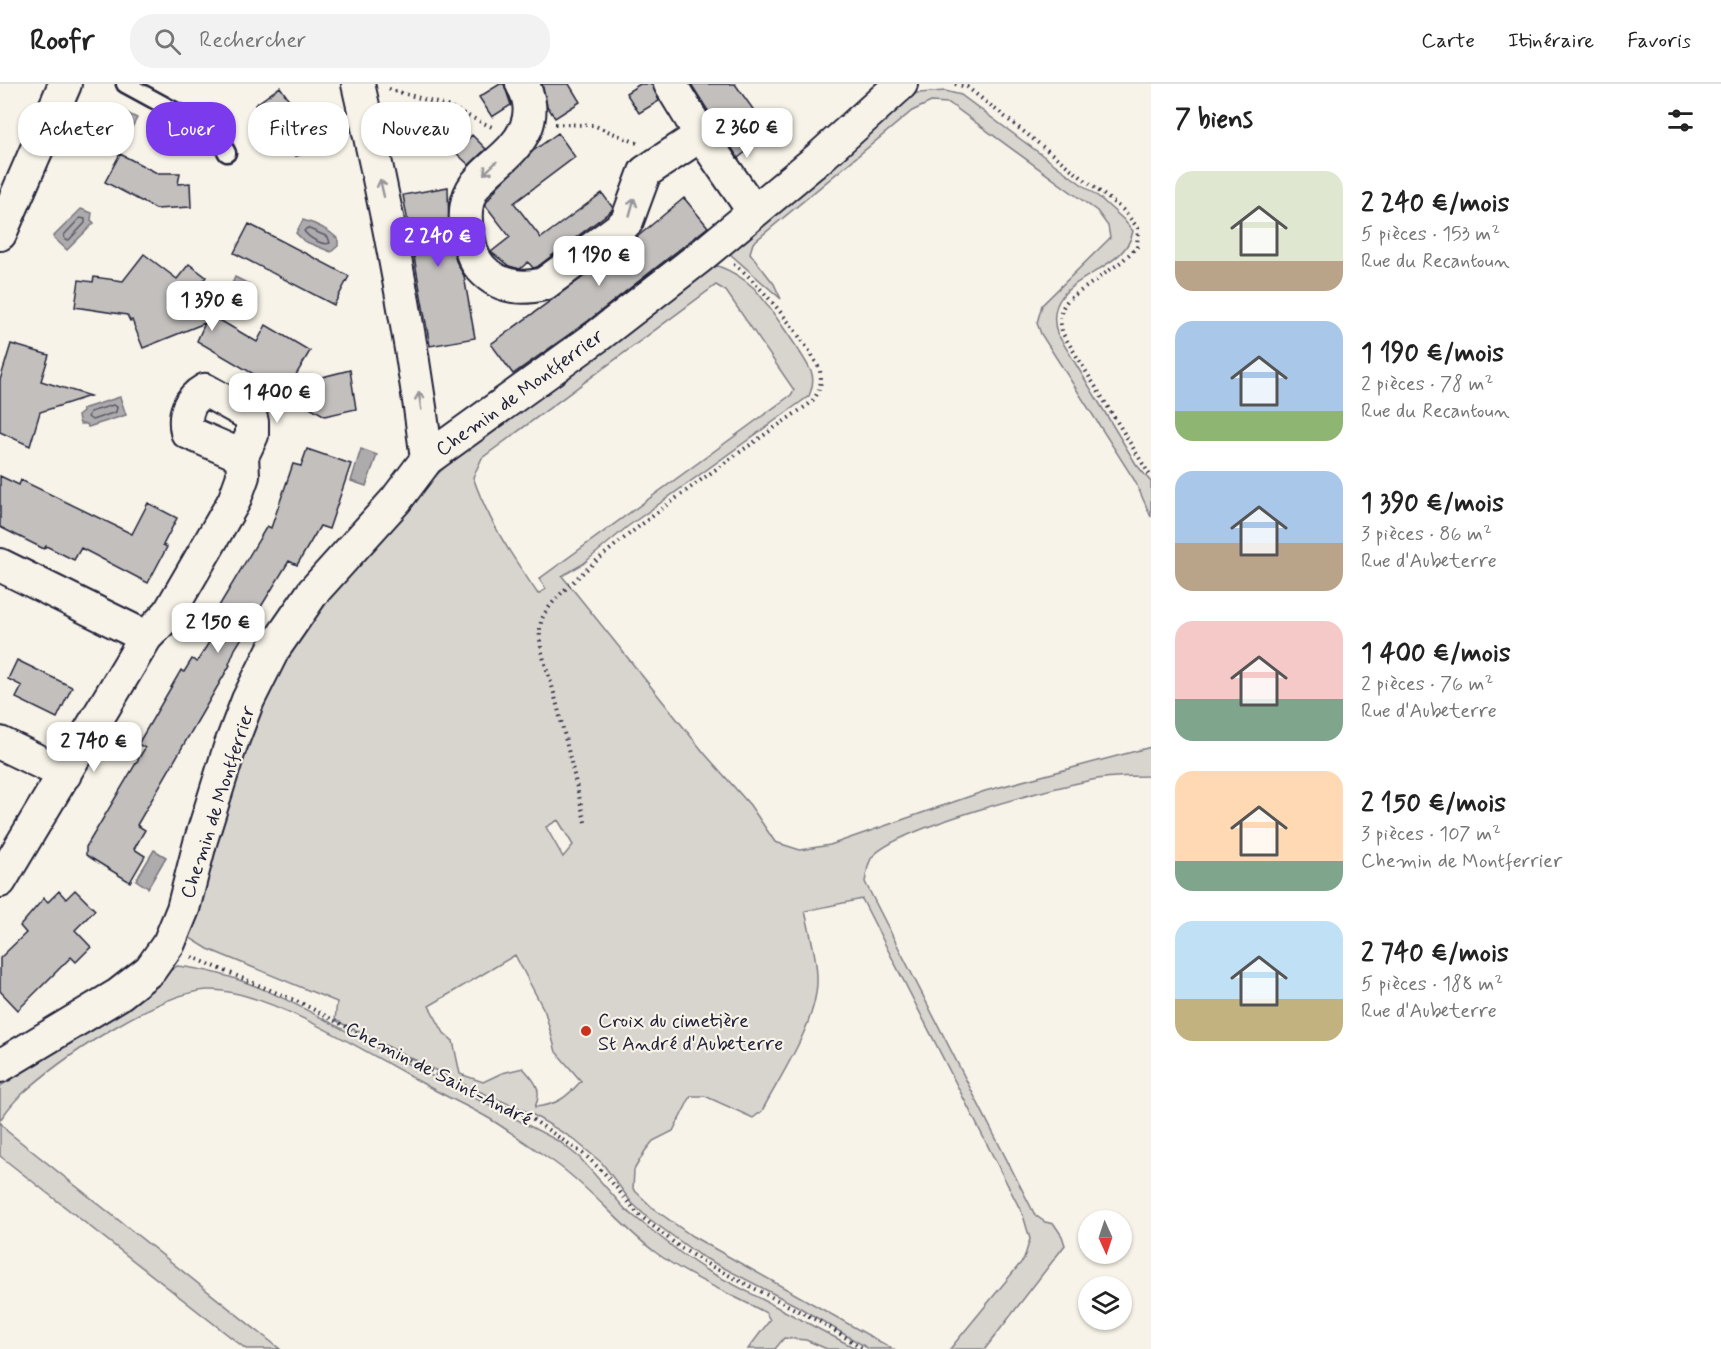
<!DOCTYPE html>
<html lang="fr">
<meta charset="utf-8">
<style>
body{margin:0;font-family:Mynerve,sans-serif;background:#f2f2f2;color:#222;height:100vh;display:flex;flex-direction:column;font-size:22px;white-space:nowrap}
*{box-sizing:border-box;margin:0}
p{font-size:20px;color:#767676}
.icon{flex:none;width:33px;height:33px;fill:none;stroke:currentColor;stroke-width:2;stroke-linecap:round;stroke-linejoin:round}
.map{position:relative;flex:1;overflow:hidden}
.details{display:flex;flex-direction:column;background:#fff;width:570px}
.details>*{flex:none}
.top-card{position:absolute;left:18px;top:18px;width:570px;height:54px;display:flex;gap:12px}
.needle{width:39px;rotate:177deg}
.controls{position:absolute;left:1078px;top:1126px;display:grid;gap:12px}
.controls a{display:grid;place-items:center;width:54px;height:54px;border-radius:50%;background:#fff;box-shadow:0 2px 4px #0004;font-size:30px}
.price{position:absolute;translate:-50% -51px;padding:0 14px;border-radius:12px;background:#fff;color:#222;font-size:20px;line-height:39px;filter:drop-shadow(0 2px 3px #0008)}
.price::after{content:'';position:absolute;left:50%;top:36px;width:18px;height:14px;margin-left:-9px;background:inherit;clip-path:polygon(0 0,100% 0,50% 100%)}
.price.on{background:#7c3aed;color:#fff}
ul{padding:0;list-style:none}
li{display:flex;align-items:center;gap:18px;height:150px;padding:0 24px}
li span{display:grid;place-items:center;flex:none;width:168px;height:120px;border-radius:18px;color:#555}
li>.icon{margin-inline-start:auto}
span .icon{width:72px;height:72px;fill:#fffc;stroke-width:1}
li b{font-size:26px}
h2{display:flex;justify-content:space-between;align-items:center;height:72px;padding:0 24px;font-size:26px}
.pill{padding:0 21px;border-radius:24px;background:#fff;box-shadow:0 2px 4px #0004;font-size:21px;line-height:54px}
.pill.on{background:#7c3aed;color:#fff}
header{display:flex;align-items:center;gap:36px;box-sizing:border-box;height:84px;padding:0 30px;background:#fff;border-bottom:2px solid #e0e0e0}
header strong{font-size:28px}
nav{display:flex;gap:33px;margin-inline-start:auto;font-size:21px}
.search{width:420px;height:54px;background:#f2f2f2;display:flex;align-items:center;gap:15px;box-sizing:border-box;padding:0 21px;border-radius:24px;color:#767676;font-size:22px}
main{display:flex;flex:1;min-height:0}
.map>svg:first-child{display:block}
.green{fill:#d8d5cf;stroke:#7d7c85;stroke-width:1.5;fill-rule:evenodd}
.water{fill:#aeabad;stroke:#76747f;stroke-width:1.5}
.lines{fill:none;stroke-linecap:round;stroke-linejoin:round}
.shore{stroke:#5a5969;stroke-width:1.5}
.building{fill:#c2bfbd;stroke:#22223b;stroke-width:1.5}
.service-casing{stroke:#22223b;stroke-width:21}
.minor-casing{stroke:#22223b;stroke-width:36}
.path{stroke:#22223b;stroke-width:4;stroke-dasharray:1.5 4.5;stroke-linecap:butt}
.service{stroke:#f7f3e8;stroke-width:16}
.minor{stroke:#f7f3e8;stroke-width:32}
.oneway{stroke:#97959a}
.poi-dot{fill:#c8321e;stroke:#f7f3e8;stroke-width:2}
.labels{text-anchor:middle;stroke-width:4.5;stroke-linejoin:round;paint-order:stroke}
.street-label{font-size:20px;fill:#22223b;stroke:#f7f3e8}
.poi-label{font-size:20px;fill:#22223b;stroke:#f7f3e8;text-anchor:start}
</style>
<header>
<strong>Roofr</strong>
<div class="search"><svg class="icon" aria-label="search" viewBox="0 0 24 24"><circle cx="10" cy="10" r="6"/><path d="M15 15l6 6"/></svg>Rechercher</div>
<nav><a>Carte</a><a>Itinéraire</a><a>Favoris</a></nav>
</header>
<main>
<div class="map">
<svg width="1151" height="1265" viewBox="0 0 1151 1265">
<rect width="100%" height="100%" fill="#f7f3e8"/>
<filter id="ink" filterUnits="userSpaceOnUse"><feTurbulence type="fractalNoise" baseFrequency=".0167" numOctaves="2"/><feDisplacementMap in="SourceGraphic" scale="12" xChannelSelector="R" yChannelSelector="G"/><feConvolveMatrix kernelMatrix="1 2 1 2 8 2 1 2 1" color-interpolation-filters="sRGB"/></filter>
<g filter="url(#ink)">
<path class="green" d="M945,7L961,11L1100,114L1123,135L1133,147C1125,193 1039,191 1057,249L1136,380L1151,398V433L1135,397L1041,250L1037,239L1042,221L1110,154L1108,142L1097,127L949,19L931,18L912,27L753,159L750,169L774,200L781,215L729,169L906,10Z
M718,182C732,187 743,194 754,204C764,215 808,277 812,290C814,298 812,305 809,312L627,443L583,480L562,492L705,670L750,721L775,758L800,766L830,761L985,707L1151,663V692C1131,692 1111,692 1092,696C1048,705 900,743 873,772C867,778 867,790 865,798L1035,1131L1045,1138L1054,1140L1062,1152L1065,1161L985,1265H950L1024,1175L1030,1155L1023,1131L862,815L805,827C810,850 818,877 817,900C815,941 781,991 762,1027L753,1034L705,1012H691L673,1047L653,1057L645,1067L634,1086L633,1105L654,1125L692,1152L893,1265H869L797,1222L699,1171L648,1134L632,1119L602,1079L572,1054L530,1029L469,1003L335,936L337,918L208,865L190,854C210,766 234,679 272,596C298,540 342,494 384,449C404,428 423,403 445,383C523,310 614,250 699,187ZM716,201L726,207L794,306L791,311L539,495L546,505L538,510C512,472 488,437 473,393L482,374ZM558,736L573,761L563,773L546,743ZM515,871L545,928L556,968L581,997C567,1013 557,1021 535,1023C543,1006 535,997 523,984L502,989L483,998L460,990L453,957L444,949L429,922Z
M177,882C249,889 311,929 374,962C436,995 498,1025 560,1058L580,1074L626,1126L682,1170L706,1186L857,1265H827L806,1256L784,1254L775,1265H748L770,1236L766,1229C729,1209 690,1194 655,1168C619,1141 591,1104 554,1078C533,1064 511,1048 490,1035C468,1022 444,1012 422,999C372,971 262,903 207,906C155,910 59,976 20,1012C12,1019 6,1028 0,1036V1002L117,930L160,893Z
M0,1038L7,1047L280,1265H246L0,1072Z"/>
<path class="water" d="M119,25L137,34L128,51L116,44L94,47L92,28Z
M81,125L92,129L91,136L94,139L67,166L53,153Z
M303,136C317,140 328,145 338,155V162L331,168L304,157L296,149Z
M235,193L249,200L236,228L230,230L225,227L222,222Z
M120,313L126,331L88,343L87,340H80L78,332L83,328L82,325Z
M361,365L377,371L366,402L351,397Z
M154,766L166,773L148,804L136,796Z"/>
<g class="lines">
<path class="shore" d="M118,31L127,36L126,41L99,38L101,33Z
M80,134L85,135V139L69,156H65L64,151Z
M307,144L328,153L330,159C322,162 309,154 304,147Z
M113,321L117,323L116,328L92,336L88,333L90,328Z"/>
</g>
<path class="building" d="M500,0H504L511,21L492,33L479,13Z
M542,0H569L580,18L555,34L547,22Z
M640,0H652L659,17L639,29L626,9Z
M691,0H735L763,39L755,45L762,55L738,74Z
M280,3L297,27L310,23L322,64L296,72L292,59L284,62L255,21Z
M558,49L575,73L514,119L541,154L602,109L613,124L611,127L537,183L533,184L528,178L520,185L509,182L491,168L510,153L486,122V119L498,102L533,67Z
M472,51L486,65L469,81L455,68Z
M120,70L157,89H180L178,100L190,99L191,123L156,125L105,98Z
M448,103L449,149L456,177L464,192L475,254L430,262L403,111Z
M684,114L708,143L588,237L513,290L491,260L631,158Z
M249,140L349,192L334,221L234,169Z
M144,170L177,195L189,180L206,193L192,211L197,215L189,224L223,238L257,258L266,241L310,267L290,301L350,286L356,325L325,332L197,257L205,239L143,264L132,236L130,237L127,231L75,223L79,196L93,198L94,193L123,197Z
M11,260L49,271L41,297L90,312L40,328L30,362L0,348V296Z
M307,365L351,380L329,445L320,442L297,481L289,477L235,565L229,580L230,581L137,741L145,746L134,765L145,772L130,798L86,771V763L145,664L138,660L181,586L184,588L192,575L197,578L228,527L219,522L267,442L271,444L293,380L301,382Z
M0,392L19,401L21,396L132,450L148,419L177,434L163,461L167,463L148,499L81,464L74,476L46,462L44,465L0,443Z
M17,576L72,603L57,634L16,614L22,602L8,595Z
M75,806L95,826L75,846L91,863L76,878L71,873L18,926L0,907V874L26,849L20,842L44,814L48,818L59,807L66,815Z"/>
<g class="lines">
<g class="service-casing">
<path id="service" d="M125,0L217,50L227,69"/>
</g>
<g class="minor-casing">
<path id="minor" d="M358,0C387,124 411,248 427,375
M522,0C530,13 532,29 526,44C507,86 457,89 467,146C470,160 471,173 481,184C498,203 520,206 544,200L620,144L627,137L645,88L701,51
M670,0L701,51L754,128
M0,150L65,0
M0,481L146,553
M0,659L65,690
M0,797L146,553L169,529L234,417L243,392L242,372L252,351V338L250,331L205,306C189,315 183,330 187,348L242,372
M0,982L118,911L150,886L169,859L183,825L200,759L230,663L248,616L273,566L313,508L396,416L427,375L599,251L701,172L819,74L901,0"/>
</g>
<path class="path" d="M955,0L967,3L1123,126L1138,144L1137,163L1121,178L1068,216C1059,226 1059,238 1063,250L1151,393
M389,5L447,22L492,43
M555,40L593,41L637,59
M585,738C575,695 565,652 554,609C548,586 536,562 541,538C550,497 764,351 809,320C818,312 823,300 820,287C814,267 753,190 733,180
M192,873L301,919L482,1014L529,1033L585,1071L605,1090L638,1130L678,1162L705,1179L824,1240L864,1265"/>
<use href="#service" class="service"/>
<use href="#minor" class="minor"/>
</g>
<defs><path id="oneway-shaft" d="M-6 0H5M1.5-3L5.5 0L1.5 3" fill="none" stroke-width="1.6" stroke-linecap="round" stroke-linejoin="round" transform="scale(1.5)"/></defs>
<g class="oneway">
<use href="#oneway-shaft" transform="translate(490 84) rotate(136)"/>
<use href="#oneway-shaft" transform="translate(382 104) rotate(-103)"/>
<use href="#oneway-shaft" transform="translate(632 123) rotate(-74)"/>
<use href="#oneway-shaft" transform="translate(420 317) rotate(-98)"/>
</g>
</g>
<circle class="poi-dot" cx="586" cy="947" r="6"/>
<g class="labels">
<g class="street-label">
<text transform="translate(519 308) rotate(-36)" y="7">Chemin de Montferrier</text>
<text transform="translate(217 718) rotate(-72)" y="7">Chemin de Montferrier</text>
<text transform="translate(439 989) rotate(27)" y="7">Chemin de Saint-André</text>
</g>
<g class="poi-label">
<text x="598" y="943">Croix du cimetière<tspan x="598" dy="23">St André d'Aubeterre</tspan></text>
</g>
</g>
</svg>
<div class="controls">
<a><svg class="needle" viewBox="-14 -14 28 28"><path d="M0-13l5 13h-10z" fill="#e53935"/><path d="M0 13l5-13h-10z" fill="#767676"/></svg></a>
<a><svg class="icon" aria-label="layers" viewBox="0 0 24 24"><path d="M12 4l9 5-9 5-9-5zM3 14l9 5 9-5"/></svg></a>
</div>
<b class="price" style="left:747px;top:75px">2 360 €</b>
<b class="price on" style="left:438px;top:184px">2 240 €</b>
<b class="price" style="left:599px;top:203px">1 190 €</b>
<b class="price" style="left:212px;top:248px">1 390 €</b>
<b class="price" style="left:277px;top:340px">1 400 €</b>
<b class="price" style="left:218px;top:570px">2 150 €</b>
<b class="price" style="left:94px;top:689px">2 740 €</b>
<div class="top-card">
<a class="pill">Acheter</a>
<a class="pill on">Louer</a>
<a class="pill">Filtres</a>
<a class="pill">Nouveau</a>
</div>
</div>
<section class="details">
<h2>7 biens<svg class="icon" aria-label="filters" viewBox="0 0 24 24"><path d="M4 7h16M4 17h16"/><circle cx="9" cy="7" r="2"/><circle cx="15" cy="17" r="2"/></svg></h2>
<ul>
<li><span style="background:linear-gradient(#dfe7d0 75%,#b9a48a 0)"><svg class="icon" aria-label="home" viewBox="0 0 24 24"><path d="M3 11l9-7 9 7M6 9v11h12V9"/></svg></span><div><b>2 240 €/mois</b><p>5 pièces · 153 m²</p><p>Rue du Recantoun</p></div></li>
<li><span style="background:linear-gradient(#a9c7e8 75%,#8fb573 0)"><svg class="icon" aria-label="home" viewBox="0 0 24 24"><path d="M3 11l9-7 9 7M6 9v11h12V9"/></svg></span><div><b>1 190 €/mois</b><p>2 pièces · 78 m²</p><p>Rue du Recantoun</p></div></li>
<li><span style="background:linear-gradient(#a9c7e8 60%,#b9a48a 0)"><svg class="icon" aria-label="home" viewBox="0 0 24 24"><path d="M3 11l9-7 9 7M6 9v11h12V9"/></svg></span><div><b>1 390 €/mois</b><p>3 pièces · 86 m²</p><p>Rue d'Aubeterre</p></div></li>
<li><span style="background:linear-gradient(#f6c9c9 65%,#7fa58c 0)"><svg class="icon" aria-label="home" viewBox="0 0 24 24"><path d="M3 11l9-7 9 7M6 9v11h12V9"/></svg></span><div><b>1 400 €/mois</b><p>2 pièces · 76 m²</p><p>Rue d'Aubeterre</p></div></li>
<li><span style="background:linear-gradient(#ffd9b3 75%,#7fa58c 0)"><svg class="icon" aria-label="home" viewBox="0 0 24 24"><path d="M3 11l9-7 9 7M6 9v11h12V9"/></svg></span><div><b>2 150 €/mois</b><p>3 pièces · 107 m²</p><p>Chemin de Montferrier</p></div></li>
<li><span style="background:linear-gradient(#bfe0f5 65%,#c2b280 0)"><svg class="icon" aria-label="home" viewBox="0 0 24 24"><path d="M3 11l9-7 9 7M6 9v11h12V9"/></svg></span><div><b>2 740 €/mois</b><p>5 pièces · 188 m²</p><p>Rue d'Aubeterre</p></div></li>
</ul>
</section>
</main>
